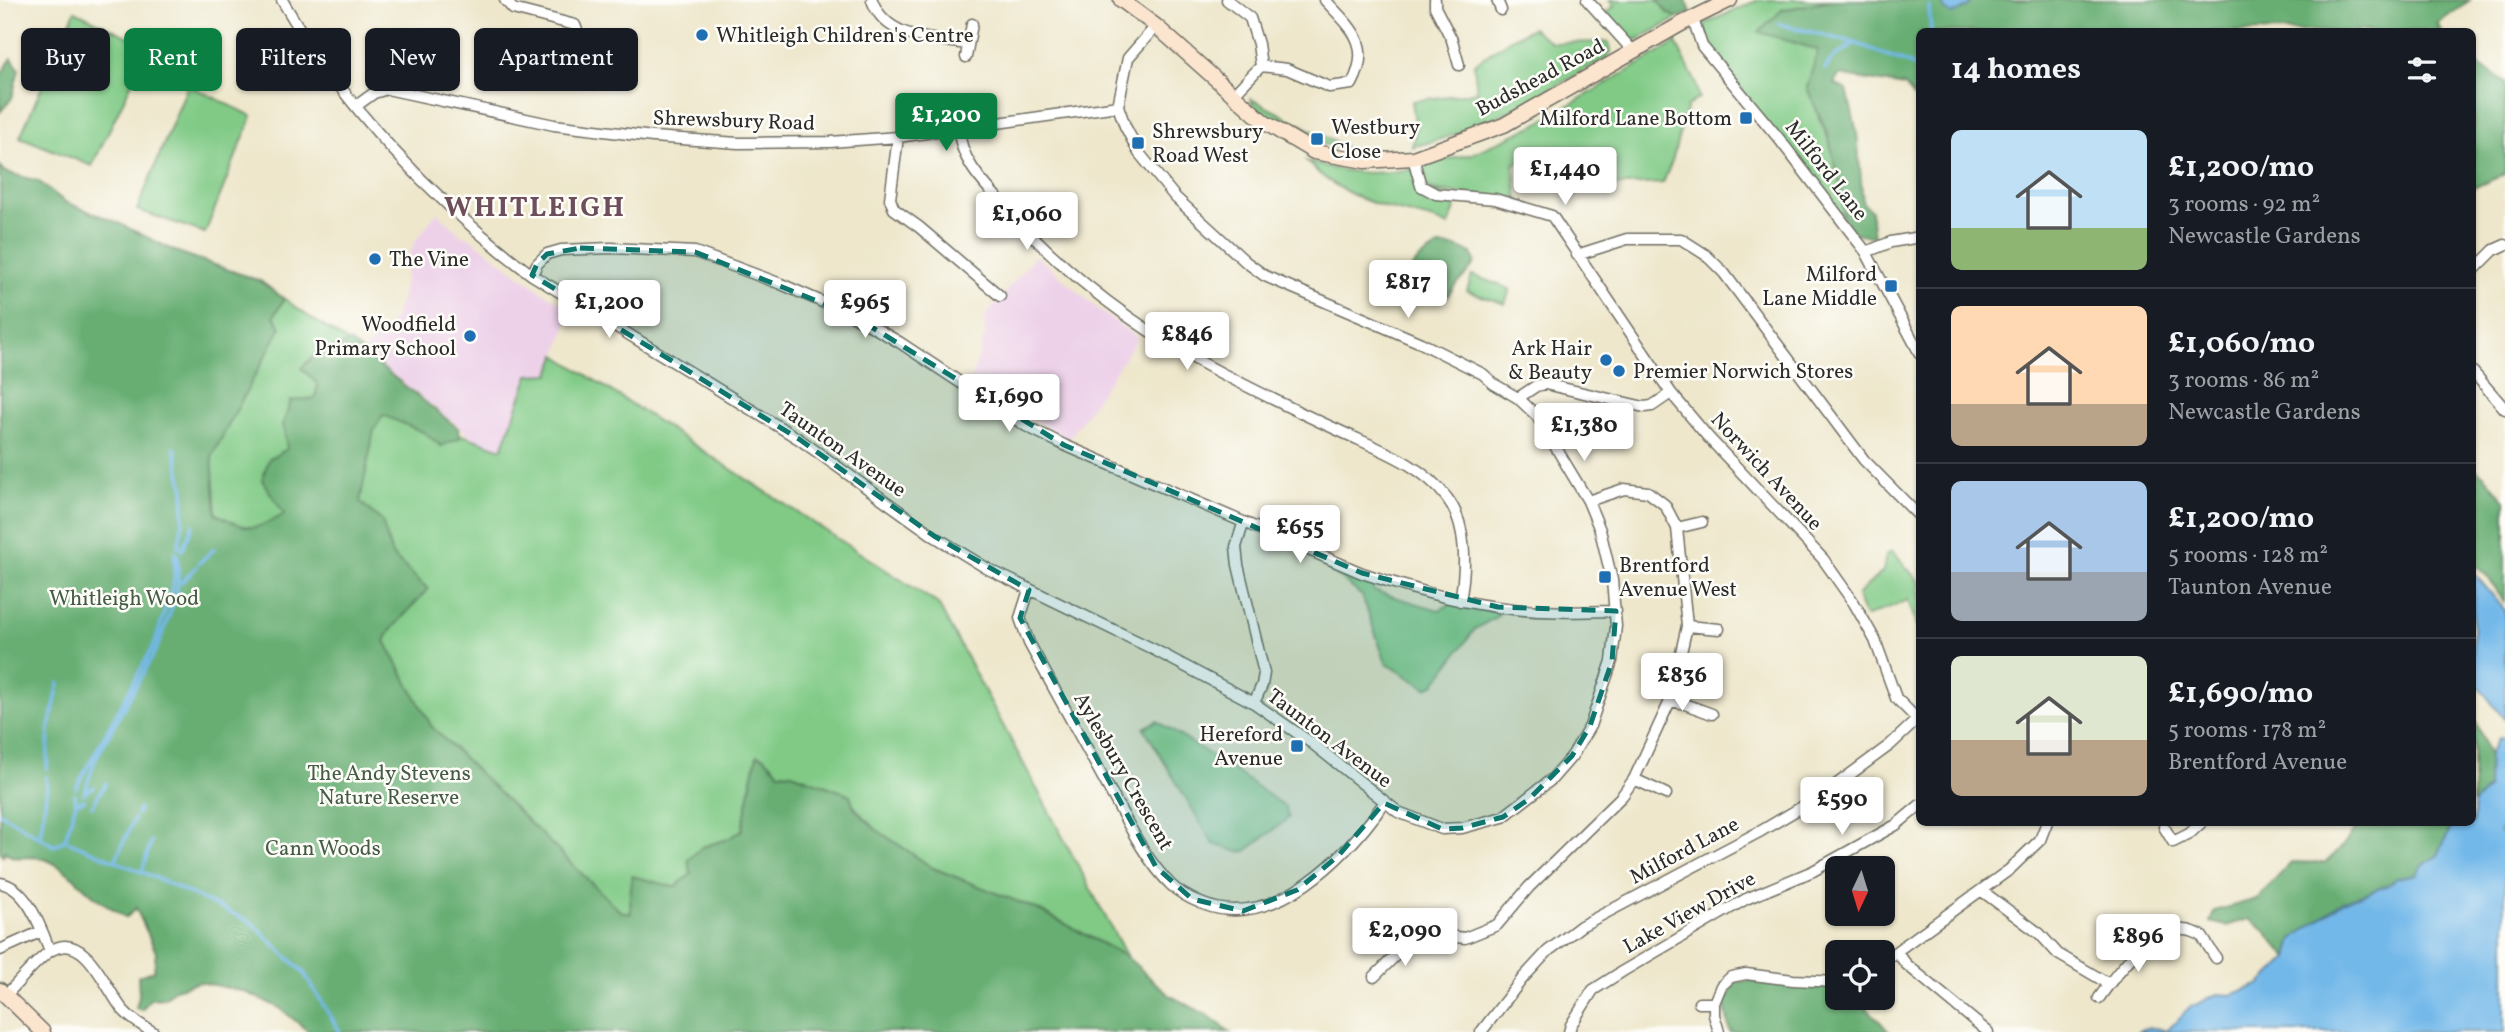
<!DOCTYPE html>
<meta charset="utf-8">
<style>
body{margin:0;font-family:Vollkorn,serif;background:#20242c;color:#f1f3f6;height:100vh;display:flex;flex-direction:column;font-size:26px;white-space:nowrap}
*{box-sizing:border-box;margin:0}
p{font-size:23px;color:#9ea1a6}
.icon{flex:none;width:38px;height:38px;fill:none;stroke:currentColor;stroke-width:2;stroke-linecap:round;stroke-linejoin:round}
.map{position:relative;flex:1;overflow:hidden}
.side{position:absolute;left:1916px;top:28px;width:560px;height:798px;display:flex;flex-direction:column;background:#171b24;border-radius:10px;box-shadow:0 2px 5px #0004}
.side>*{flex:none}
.banner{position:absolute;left:21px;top:28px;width:665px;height:63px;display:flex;gap:14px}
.needle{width:46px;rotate:184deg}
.fabs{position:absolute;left:1825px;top:856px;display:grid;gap:14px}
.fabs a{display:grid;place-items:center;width:70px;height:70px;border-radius:10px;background:#171b24;box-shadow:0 2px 5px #0004;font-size:35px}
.price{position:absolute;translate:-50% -60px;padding:0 16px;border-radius:7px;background:#fff;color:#222;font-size:23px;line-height:46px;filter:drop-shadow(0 2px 4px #0008)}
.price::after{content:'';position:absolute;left:50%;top:42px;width:21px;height:16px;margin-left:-10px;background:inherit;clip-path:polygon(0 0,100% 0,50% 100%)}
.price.on{background:#0b8043;color:#fff}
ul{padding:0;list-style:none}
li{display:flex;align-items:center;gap:21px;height:175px;padding:0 35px}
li+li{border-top:2px solid #363941}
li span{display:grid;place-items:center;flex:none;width:196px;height:140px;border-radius:10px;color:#555}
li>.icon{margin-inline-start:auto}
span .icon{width:84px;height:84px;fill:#fffc;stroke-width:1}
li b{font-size:30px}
h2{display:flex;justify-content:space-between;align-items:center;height:84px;padding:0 35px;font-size:30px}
.chip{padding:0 24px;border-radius:10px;background:#171b24;box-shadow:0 2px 5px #0004;font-size:24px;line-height:63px}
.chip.on{background:#0b8043;color:#fff}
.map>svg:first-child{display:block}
.built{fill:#edd1e9}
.green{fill:#80ca86;stroke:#567a58;stroke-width:2}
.forest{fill:#68ae73;stroke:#4a6c4f;stroke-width:2}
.water{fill:#72b8e9;stroke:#4e728a;stroke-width:2}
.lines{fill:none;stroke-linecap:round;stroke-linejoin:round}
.stream{stroke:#72b8e9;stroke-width:3.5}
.street-casing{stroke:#6f6d63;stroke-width:13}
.secondary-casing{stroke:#6f6d63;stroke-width:17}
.street{stroke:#fff;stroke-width:10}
.secondary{stroke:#fce5cf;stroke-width:14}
.marked{fill:#0f766e;fill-opacity:0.2;stroke:#0f766e;stroke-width:5;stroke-dasharray:14 9;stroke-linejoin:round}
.poi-dot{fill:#1f6fb2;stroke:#fdfcf7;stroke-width:2.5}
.labels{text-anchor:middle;stroke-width:5;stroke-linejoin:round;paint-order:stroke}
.poi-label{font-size:21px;fill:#2b2b2b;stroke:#fdfcf7;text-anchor:start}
.street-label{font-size:21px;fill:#2b2b2b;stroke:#fdfcf7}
.park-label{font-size:21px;fill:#445b46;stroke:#fdfcf7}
.district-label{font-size:28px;font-weight:bold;letter-spacing:2px;fill:#6d4f5c;stroke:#fdfcf7}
</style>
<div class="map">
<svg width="2505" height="1032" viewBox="0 0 2505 1032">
<rect width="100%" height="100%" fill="#fdfcf7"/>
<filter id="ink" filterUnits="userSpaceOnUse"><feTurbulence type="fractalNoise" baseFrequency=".0143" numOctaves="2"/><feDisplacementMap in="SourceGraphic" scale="14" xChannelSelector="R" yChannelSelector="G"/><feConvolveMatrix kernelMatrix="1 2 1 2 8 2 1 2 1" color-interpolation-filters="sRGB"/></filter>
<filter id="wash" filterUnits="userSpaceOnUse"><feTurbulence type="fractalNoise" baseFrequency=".00686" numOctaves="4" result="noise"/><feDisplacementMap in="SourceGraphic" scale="28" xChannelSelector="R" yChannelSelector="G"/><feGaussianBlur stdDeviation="1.57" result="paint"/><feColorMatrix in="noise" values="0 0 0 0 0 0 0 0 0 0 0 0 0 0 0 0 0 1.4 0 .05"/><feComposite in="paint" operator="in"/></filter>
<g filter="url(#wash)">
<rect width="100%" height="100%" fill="#eee7cc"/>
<path class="built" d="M437,212L463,237L466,235L538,289L572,310L550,374L529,376L499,458L363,351L393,321L402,297L409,255L415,242Z
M1036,255L1100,311L1138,338L1069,439L1020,412L971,380L985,335L984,318Z"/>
<path class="green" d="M1609,0H1657L1668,13L1678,18L1637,40L1625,37L1605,13L1614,6Z
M1758,0H1831L1782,10L1819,50L1807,88C1825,129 1844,172 1843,217L1735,84L1702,37V25Z
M75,11L149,47L92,166L20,137Z
M1532,28L1552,43L1603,42L1609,43L1611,52L1606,58C1542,94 1484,130 1412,147L1416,130L1412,101L1477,92L1474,64L1509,40Z
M1676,43L1695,81L1699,98L1687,106L1672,161L1663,183L1604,186L1581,163L1536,155L1514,164L1518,201L1436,191L1423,184L1418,165L1472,154L1533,126Z
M188,85L252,116L205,233L137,210Z
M1251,99L1352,151C1308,142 1287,132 1252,105Z
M1306,161C1345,173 1372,176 1413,169L1419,188L1458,199L1449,226C1435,219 1422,217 1407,213C1371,205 1331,189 1306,161Z
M1472,275L1510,289L1505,304L1467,291Z
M260,281L305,314L366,354L442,428L502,449L529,375L550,374L556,355L938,604L1127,957L1039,910L933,868L874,828L840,791L792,773L779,772L764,757L757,755L742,830L1024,1032L165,804L185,523L244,311Z
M1892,551L1920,583V636L1908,600L1865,617L1857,595L1883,571L1886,555Z
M1315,558L1369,579L1374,591L1439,610L1453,603L1501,612L1496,617L1475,629L1434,685L1426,688L1386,663L1362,596Z
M1157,721L1228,766L1285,807L1289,818L1246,851L1238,852L1213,844L1144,728Z"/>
<path class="forest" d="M1657,0H1686L1691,12L1678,18L1668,13Z
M1831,0H2470L2437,24L2442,31L1920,32V104L1905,86L1839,75L1834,84L1847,90L1857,133L1863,203L1871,211L1874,237L1854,233L1843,217V199L1828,135L1807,88L1818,50L1759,32L1782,10Z
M12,58L19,69L12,98L0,112V75Z
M2473,61L2505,82V174L2473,188Z
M0,166L5,172L38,181L65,202L114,221L175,251L260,281L284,299L274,316L281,327L212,456L216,514C249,529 251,534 284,514L262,480L269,459L287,449L283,424L291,401L315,398L318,384L301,368L318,353L350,342L458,428L460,438L441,446L425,433L383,415L374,430L360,502L382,521L392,555L428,589L390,631L385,641L432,727L620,911L631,914L630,899L632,876L675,887L691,874L688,860L702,847L728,839L742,830L757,755L764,757L779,772L792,773L850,795L854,808L874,828L933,868L1039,910L1127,957L1169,995L1209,1016L1230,1032H309L280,1008L243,991L199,982L175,989L165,998L150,999L142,1010L136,1008L139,996L138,976L154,971L156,952L136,908L126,918C116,910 104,904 94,896C78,883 63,864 41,858C29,855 14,862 5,851L3,856L0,850Z
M1438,246L1456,247L1472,253L1475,262C1468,276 1455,283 1447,297L1433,299L1411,290L1406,280C1413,261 1422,257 1438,246Z
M2473,467L2485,476L2505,500V602L2487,576L2473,563Z
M2473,714L2489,755L2488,788L2473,804Z
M2360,823H2453L2438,855L2421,867L2417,874L2397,878L2389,885L2343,902L2293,939L2288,958L2265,931L2249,919L2226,926L2210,922L2214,911L2257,899L2292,862L2325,863L2340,849Z
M1756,980L1834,988L1837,990L1838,998C1862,998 1874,1015 1889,1032H1730L1724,1003L1736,982Z"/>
<path class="water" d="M1941,0H1973L1967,7L1952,15L1944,9Z
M2473,572L2505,610V720L2481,689L2473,684Z
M2498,738L2505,739V823L2499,830L2505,840V1032H2138C2146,1025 2158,1028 2167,1031L2189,1008L2217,994L2231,995L2261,984L2288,958L2293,939L2343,902L2388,885L2397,878L2417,874L2421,867L2438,855L2453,823L2473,822V804L2488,788L2489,755Z"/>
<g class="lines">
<path class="stream" d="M1929,7L1931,32
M1779,24L1855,43L1915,66L1920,72
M1825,69L1832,59L1855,43
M175,448L184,491L183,522L178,548
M182,550L193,525
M199,563L214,549
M178,583L183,581L196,567
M47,769L49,730L59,683
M76,788L155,643L174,581L175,552
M84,793L94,787
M84,794L95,760L157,648L172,608L178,583V555
M76,803L84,800
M92,806L106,783
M0,813L54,846L65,840L156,878L251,922L304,973L340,1032
M137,814L139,809
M40,837L47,788L46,777
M65,839L76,803L75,794
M115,861L134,819
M142,872L151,841"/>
</g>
</g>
<g filter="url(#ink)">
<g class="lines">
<g class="street-casing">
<path id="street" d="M282,0C344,107 433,201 532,275L799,439L934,536L988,569L1151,648L1254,703L1313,744L1398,812L1442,829L1462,828L1503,817L1552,779L1572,756L1590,726L1612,661L1616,626L1612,580L1600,530L1588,501L1537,416L1518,398L1494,384L1483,374L1421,343L1265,276L1246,262L1175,197L1139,153L1125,126L1118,106L1128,58L1156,26
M505,0L513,9L575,25L589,61
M872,0C886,40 932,38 968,44
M1227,0L1250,18L1258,44L1261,66
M1435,0V7L1452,40L1459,65
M1497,0L1501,10
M1587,0L1633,51
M1693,19L1702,46L1780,140L1866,252L1920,354
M966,57L972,24
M1261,66L1287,69L1329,87L1352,84C1373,44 1351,28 1325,0
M1234,94L1261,66
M356,106L374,93L387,89L554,125L653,137L738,143L830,142L898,137L1118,106
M959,130C961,163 986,185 1007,209C1067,276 1142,332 1221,373C1260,393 1300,413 1340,431C1378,449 1422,464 1447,498C1468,525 1466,569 1460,601
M898,137L890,199L894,209L919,227L1000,296
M1413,158L1421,186L1436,194L1495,199L1552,216L1671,393L1708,437L1823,559L1854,603L1875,640L1896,698L1917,719
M1866,252L1891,242L1920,237
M1577,255L1627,239H1681L1706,255L1724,273L1864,460L1920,517
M2473,271L2494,250L2505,245
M532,275L537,264L547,254L561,250L611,248L695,252L781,284L852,315L899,342L1026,426L1064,445L1362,573C1406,587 1451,601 1497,607C1537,613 1576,612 1616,611
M2473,372L2505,409
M1518,398L1536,386L1545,384L1644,407L1652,406L1671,393
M1243,524L1236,547L1238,565L1264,673L1262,685L1254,703
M1677,528L1702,522
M1029,590L1020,618L1029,643C1055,691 1082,739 1108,787C1127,821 1144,858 1171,885C1180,894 1192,899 1203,904C1274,932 1347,856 1384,803
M1687,626L1719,629
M1670,701L1682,703L1712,714
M1634,779L1666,794
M2164,827L2173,842L2189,834L2202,822
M0,883C27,887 41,928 50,951
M1982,891L2040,934L2058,954L2109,984
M0,950L42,931
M1897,952L1906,964L1988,1032
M1883,961L2009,870L2040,840L2047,822
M1374,977L1414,937L1437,935L1465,938L1497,925L1529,887L1622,796L1634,779L1670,701L1687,626L1677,528L1665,505L1648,492L1624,489L1588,501
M6,995C19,982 37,959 52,950C86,930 107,992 123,1010C132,1020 142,1026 153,1032
M2099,998C2117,973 2150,926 2185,930C2190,930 2196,933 2201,935L2216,958
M1699,1003H1714L1721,986L1731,977L1746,974L1793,980L1838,982
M1714,1003V1015L1719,1032
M1481,1032L1523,978L1548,951L1581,926L1761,831L1822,795L1890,745L1920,717
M1569,1032L1571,1025L1593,990L1623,971L1746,899L1813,871L1896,825L1920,805"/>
</g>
<g class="secondary-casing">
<path id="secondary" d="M1121,0L1156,26L1264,122L1314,152L1365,161L1413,158L1504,125L1681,24L1730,0
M0,990L43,1032"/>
</g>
<use href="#street" class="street"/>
<use href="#secondary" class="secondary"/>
</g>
</g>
<path class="marked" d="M580,248L695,252L852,315L1064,445L1362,573L1498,607L1616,611L1612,661L1590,726L1572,756L1529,799L1503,817L1462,828L1442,829L1384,803L1338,856L1297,890L1243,911L1192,899L1156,867L1020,618L1029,590L934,536L799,439L532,275L537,264L547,254Z"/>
<g class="poi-dot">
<circle cx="702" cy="35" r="7"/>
<rect x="1739" y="111" width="14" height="14" rx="3.5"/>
<rect x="1310" y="132" width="14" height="14" rx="3.5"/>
<rect x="1131" y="136" width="14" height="14" rx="3.5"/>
<circle cx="375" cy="259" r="7"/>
<rect x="1884" y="279" width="14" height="14" rx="3.5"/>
<circle cx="470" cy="336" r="7"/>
<circle cx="1606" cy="360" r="7"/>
<circle cx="1619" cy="371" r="7"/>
<rect x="1598" y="570" width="14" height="14" rx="3.5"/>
<rect x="1290" y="739" width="14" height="14" rx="3.5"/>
</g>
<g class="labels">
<g class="poi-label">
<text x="716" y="42">Whitleigh Children's Centre</text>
<text x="1732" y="125" text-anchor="end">Milford Lane Bottom</text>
<text x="1331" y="134">Westbury<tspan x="1331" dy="24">Close</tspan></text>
<text x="1152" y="138">Shrewsbury<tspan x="1152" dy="24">Road West</tspan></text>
<text x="389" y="266">The Vine</text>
<text x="1877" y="281" text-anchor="end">Milford<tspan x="1877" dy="24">Lane Middle</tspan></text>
<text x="456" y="331" text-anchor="end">Woodfield<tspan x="456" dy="24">Primary School</tspan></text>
<text x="1592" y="355" text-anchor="end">Ark Hair<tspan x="1592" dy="24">&amp; Beauty</tspan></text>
<text x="1633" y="378">Premier Norwich Stores</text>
<text x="1619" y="572">Brentford<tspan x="1619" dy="24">Avenue West</tspan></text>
<text x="1283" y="741" text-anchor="end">Hereford<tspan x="1283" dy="24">Avenue</tspan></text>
</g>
<g class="street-label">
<text transform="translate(1540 77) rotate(-28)" y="7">Budshead Road</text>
<text transform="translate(734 120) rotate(2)" y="7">Shrewsbury Road</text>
<text transform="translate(1827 170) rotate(52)" y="7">Milford Lane</text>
<text transform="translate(843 449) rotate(35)" y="7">Taunton Avenue</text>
<text transform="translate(1767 471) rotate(47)" y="7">Norwich Avenue</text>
<text transform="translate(1330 738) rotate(37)" y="7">Taunton Avenue</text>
<text transform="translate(1124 771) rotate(60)" y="7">Aylesbury Crescent</text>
<text transform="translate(1684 850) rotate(-28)" y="7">Milford Lane</text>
<text transform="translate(1689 912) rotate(-29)" y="7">Lake View Drive</text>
</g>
<g class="park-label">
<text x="124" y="605">Whitleigh Wood</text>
<text x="389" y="780">The Andy Stevens<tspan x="389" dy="24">Nature Reserve</tspan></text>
<text x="323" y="855">Cann Woods</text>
</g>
<g class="district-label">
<text x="535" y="216">WHITLEIGH</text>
</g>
</g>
</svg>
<div class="fabs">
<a><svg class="needle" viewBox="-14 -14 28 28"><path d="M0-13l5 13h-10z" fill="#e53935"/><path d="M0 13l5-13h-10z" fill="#9ea1a6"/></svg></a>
<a><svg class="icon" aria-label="locate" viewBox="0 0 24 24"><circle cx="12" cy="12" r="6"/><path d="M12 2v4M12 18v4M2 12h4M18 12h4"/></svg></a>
</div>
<b class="price on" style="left:946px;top:153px">£1,200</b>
<b class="price" style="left:1565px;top:207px">£1,440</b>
<b class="price" style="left:1027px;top:252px">£1,060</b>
<b class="price" style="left:1408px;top:320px">£817</b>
<b class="price" style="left:609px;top:340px">£1,200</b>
<b class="price" style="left:865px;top:340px">£965</b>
<b class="price" style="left:1187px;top:372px">£846</b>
<b class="price" style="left:1009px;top:434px">£1,690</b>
<b class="price" style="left:1584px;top:463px">£1,380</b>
<b class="price" style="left:1300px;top:565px">£655</b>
<b class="price" style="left:1682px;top:713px">£836</b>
<b class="price" style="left:1842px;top:837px">£590</b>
<b class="price" style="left:1405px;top:968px">£2,090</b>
<b class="price" style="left:2138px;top:974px">£896</b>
<div class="banner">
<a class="chip">Buy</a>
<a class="chip on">Rent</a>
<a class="chip">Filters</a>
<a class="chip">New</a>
<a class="chip">Apartment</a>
</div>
<section class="side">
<h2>14 homes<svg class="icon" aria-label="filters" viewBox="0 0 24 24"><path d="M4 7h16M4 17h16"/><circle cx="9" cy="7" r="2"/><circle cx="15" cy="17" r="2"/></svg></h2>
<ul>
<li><span style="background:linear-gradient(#bfe0f5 70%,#8fb573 0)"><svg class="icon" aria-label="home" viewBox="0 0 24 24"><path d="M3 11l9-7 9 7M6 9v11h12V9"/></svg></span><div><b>£1,200/mo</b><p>3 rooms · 92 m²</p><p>Newcastle Gardens</p></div></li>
<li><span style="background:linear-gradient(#ffd9b3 70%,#b9a48a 0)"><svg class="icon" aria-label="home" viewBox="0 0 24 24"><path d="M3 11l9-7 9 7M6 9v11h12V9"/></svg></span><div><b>£1,060/mo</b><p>3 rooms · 86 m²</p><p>Newcastle Gardens</p></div></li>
<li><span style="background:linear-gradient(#a9c7e8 65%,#9aa5b1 0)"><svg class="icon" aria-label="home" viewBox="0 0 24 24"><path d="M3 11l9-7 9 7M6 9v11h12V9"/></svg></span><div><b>£1,200/mo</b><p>5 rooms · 128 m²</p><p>Taunton Avenue</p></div></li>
<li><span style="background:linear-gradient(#dfe7d0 60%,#b9a48a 0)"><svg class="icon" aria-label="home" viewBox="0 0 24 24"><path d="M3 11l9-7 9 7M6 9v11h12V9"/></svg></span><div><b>£1,690/mo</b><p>5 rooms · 178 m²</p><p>Brentford Avenue</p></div></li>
</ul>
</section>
</div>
